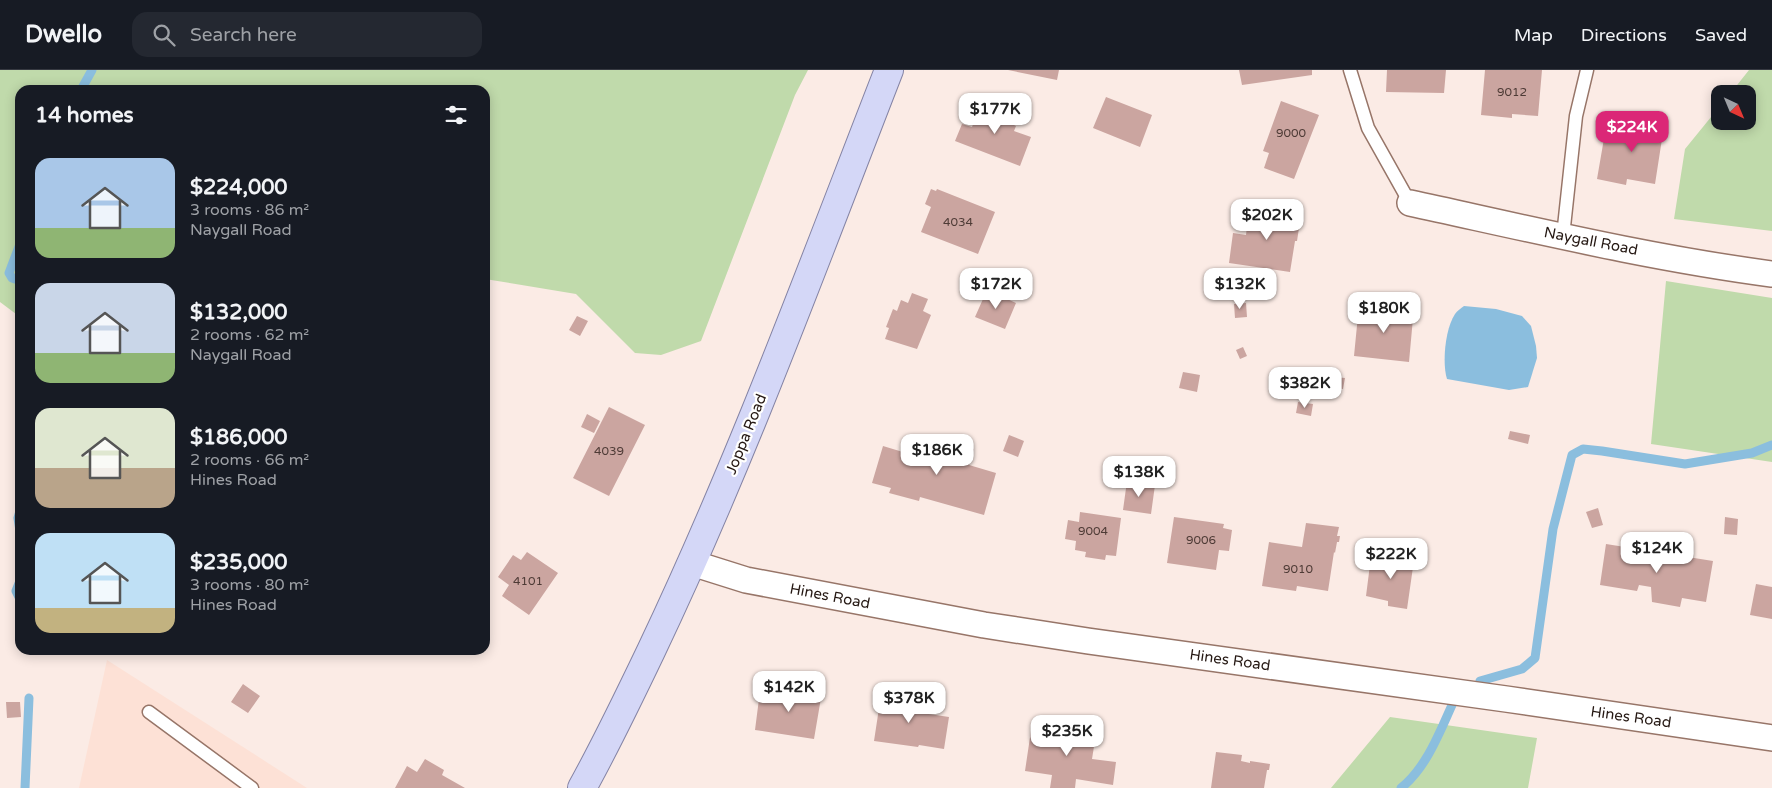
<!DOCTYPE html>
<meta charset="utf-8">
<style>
body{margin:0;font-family:"Varela Round",sans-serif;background:#242831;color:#f1f3f6;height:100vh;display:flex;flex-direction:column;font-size:19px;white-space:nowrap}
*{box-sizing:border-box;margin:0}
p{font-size:16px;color:#9ea1a6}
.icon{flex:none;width:28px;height:28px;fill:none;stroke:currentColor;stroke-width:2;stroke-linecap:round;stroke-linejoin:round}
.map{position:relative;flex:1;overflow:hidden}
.side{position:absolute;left:15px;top:15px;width:475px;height:570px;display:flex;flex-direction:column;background:#171b24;border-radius:15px;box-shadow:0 2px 12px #0003}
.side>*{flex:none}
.needle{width:32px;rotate:136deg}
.controls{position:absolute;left:1711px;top:15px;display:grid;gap:10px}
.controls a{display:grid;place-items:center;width:45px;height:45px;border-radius:10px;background:#171b24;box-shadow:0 2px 12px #0003;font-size:25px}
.price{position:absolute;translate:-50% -42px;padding:0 11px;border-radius:10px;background:#fff;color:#222;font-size:16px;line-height:32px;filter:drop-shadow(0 1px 2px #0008)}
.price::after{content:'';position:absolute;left:50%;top:30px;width:15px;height:11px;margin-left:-8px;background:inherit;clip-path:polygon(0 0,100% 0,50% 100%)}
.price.selected{background:#db2777;color:#fff}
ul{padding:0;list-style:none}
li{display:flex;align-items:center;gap:15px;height:125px;padding:0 20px}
li span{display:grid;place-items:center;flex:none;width:140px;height:100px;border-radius:15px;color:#555}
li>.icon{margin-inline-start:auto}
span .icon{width:60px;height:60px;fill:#fffc;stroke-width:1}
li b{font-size:21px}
h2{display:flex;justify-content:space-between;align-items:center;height:60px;padding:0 20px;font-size:21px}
header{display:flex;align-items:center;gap:30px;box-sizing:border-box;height:70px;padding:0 25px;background:#171b24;border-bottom:1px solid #363941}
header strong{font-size:24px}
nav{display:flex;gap:28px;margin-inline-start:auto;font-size:18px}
.search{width:350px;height:45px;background:#242831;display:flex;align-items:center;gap:12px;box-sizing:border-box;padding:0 18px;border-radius:15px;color:#9ea1a6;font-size:19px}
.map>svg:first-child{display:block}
.built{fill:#fde1d6}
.green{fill:#c0daab}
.water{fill:#8bbede}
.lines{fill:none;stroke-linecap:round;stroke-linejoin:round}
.stream{stroke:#8bbede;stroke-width:9}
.building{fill:#cba5a0}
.lane-casing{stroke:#977568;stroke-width:15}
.street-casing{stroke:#977568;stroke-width:28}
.primary-casing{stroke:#8483a4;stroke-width:30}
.lane{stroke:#fff;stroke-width:12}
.street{stroke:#fff;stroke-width:25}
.primary{stroke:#d4d7f7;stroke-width:28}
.labels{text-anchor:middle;stroke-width:4.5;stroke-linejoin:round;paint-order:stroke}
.number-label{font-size:12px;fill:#4e3b36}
.street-label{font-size:15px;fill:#251813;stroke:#fff}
</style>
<header>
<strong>Dwello</strong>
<div class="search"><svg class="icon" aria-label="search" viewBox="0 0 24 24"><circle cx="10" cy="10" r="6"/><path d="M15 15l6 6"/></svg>Search here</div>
<nav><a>Map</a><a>Directions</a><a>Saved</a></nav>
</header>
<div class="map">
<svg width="1772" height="718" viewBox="0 0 1772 718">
<rect width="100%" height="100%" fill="#fbebe5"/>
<path class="built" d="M107,590L307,718H79Z"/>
<path class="green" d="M0,0H808L795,25L701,271L661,285L635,283L576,224L485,209V20H20V247L0,232Z
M1749,0H1772V161L1674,149L1685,79L1720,36V51H1748V24H1730Z
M1666,211L1772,228V392L1651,374Z
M1390,647L1537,668L1528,718H1331Z"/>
<path class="water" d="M1464,236L1496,239L1522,246L1531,256L1536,276L1537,288L1528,317L1509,320L1447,309C1442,293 1445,259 1455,244C1457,241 1461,238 1464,236Z"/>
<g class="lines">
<path class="stream" d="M81,20L92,0
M20,174L9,203L12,208L18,210L20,208
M20,441L18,448L20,461
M20,511L16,521L20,529
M1480,611L1522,599L1535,588L1553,459L1572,385L1583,379L1602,381L1685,394L1752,383L1772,375
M25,718L29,628
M1401,718C1426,698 1439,664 1452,635"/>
</g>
<path class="building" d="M1008,0H1059L1057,10Z
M1239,0H1312V5L1242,15Z
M1387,0H1446L1444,23L1386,22Z
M1485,0H1542L1538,46L1512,44V48L1481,45Z
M1106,27L1152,45L1140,77L1093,58Z
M1281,31L1319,45L1294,109L1264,98L1269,83L1263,81Z
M981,33L1016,46L1012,54L1016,56L1014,61L1031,67L1020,96L955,71L962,54L972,57Z
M1645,47L1655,49L1664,56L1655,114L1627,109L1626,115L1597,109L1606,57L1629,61L1630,52Z
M931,119L936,121L937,119L995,142L978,184L921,162L931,137L925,134Z
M1249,138L1301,145L1297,171H1295L1290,202L1229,193L1233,163L1246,165Z
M987,220L1016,233L1005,259L975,247Z
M912,223L928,229L923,241L931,245L917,279L885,269L889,258L886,257L893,239L897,241L901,230L908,233Z
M1246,233L1247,247L1235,248L1234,234Z
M1359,235L1417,242L1416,248H1413L1409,292L1354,286Z
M577,246L588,251L580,266L569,260Z
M1243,277L1247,286L1240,289L1236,280Z
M1183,302L1200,305L1197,322L1179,318Z
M1335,307L1345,308L1343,319L1334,318Z
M1298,332L1313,334L1311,346L1296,343Z
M609,337L645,355L609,426L573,408Z
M587,344L600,351L594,363L581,357Z
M1510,361L1530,365L1528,374L1508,369Z
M1009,365L1024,371L1018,387L1003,381Z
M932,367L974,379L969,395L996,403L984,445L920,427L919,431L889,423L891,418L872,413L883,376L926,389Z
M1127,411L1155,415L1151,444L1123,440Z
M1598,438L1603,455L1592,458L1586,442Z
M1080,442L1121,448L1116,486L1106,485L1105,490L1085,487L1086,482L1075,480L1076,471L1065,469L1068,450L1079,452Z
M1174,447L1224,454L1223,458L1232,460L1229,481L1219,480L1216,500L1167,493Z
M1725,447L1738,449L1737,465L1724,464Z
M1306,453L1339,457L1337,466H1340L1339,472H1337L1335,483L1334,482L1328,521L1297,516L1296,521L1262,516L1269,472L1302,477Z
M1606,474L1713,491L1706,532L1682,528L1680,537L1652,532L1651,517L1639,515L1637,521L1600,515Z
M1401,481L1415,483L1407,539L1388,536V531L1366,526L1371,487L1400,491Z
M527,482L558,503L529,545L502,526L509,515L498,507L513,485L521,490Z
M1756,514L1772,517V549L1750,545Z
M243,614L260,626L248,643L231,632Z
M795,617L822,622L814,669L755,660L760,621L794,626Z
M881,625L924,632L922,643L949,647L944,679L919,675L918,677L874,671Z
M6,632H20L21,647L7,648Z
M1032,654L1096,664L1092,689L1116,692L1113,715L1076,709L1075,718H1050L1052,705L1025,701Z
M1216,682L1242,685L1241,691L1250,693V691L1270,694L1269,700H1267L1264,718H1211Z
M425,689L444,700L442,705L465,718H395L407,696L417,702Z"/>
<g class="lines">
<g class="lane-casing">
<path id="lane" d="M1350,0L1368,58L1410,133
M1563,166L1576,46L1587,0
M149,642L252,718"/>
</g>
<g class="street-casing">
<path id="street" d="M1410,133C1530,159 1650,188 1772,204
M692,493L746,510L984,555L1088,571L1506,629L1772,668"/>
</g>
<g class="primary-casing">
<path id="primary" d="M582,718C607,673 629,627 651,581C741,392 813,195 889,0"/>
</g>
<use href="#lane" class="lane"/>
<use href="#street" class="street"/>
<use href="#primary" class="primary"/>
</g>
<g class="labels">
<g class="number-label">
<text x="1512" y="26">9012</text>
<text x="1291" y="67">9000</text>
<text x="958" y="156">4034</text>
<text x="609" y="385">4039</text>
<text x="1093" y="465">9004</text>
<text x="1201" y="474">9006</text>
<text x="1298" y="503">9010</text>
<text x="528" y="515">4101</text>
</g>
<g class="street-label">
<text transform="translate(1591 171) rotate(11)" y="5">Naygall Road</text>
<text transform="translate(746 364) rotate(-68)" y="5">Joppa Road</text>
<text transform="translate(830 526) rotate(11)" y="5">Hines Road</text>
<text transform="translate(1230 590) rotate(8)" y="5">Hines Road</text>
<text transform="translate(1631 647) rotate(8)" y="5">Hines Road</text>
</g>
</g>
</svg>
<div class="controls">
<a><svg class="needle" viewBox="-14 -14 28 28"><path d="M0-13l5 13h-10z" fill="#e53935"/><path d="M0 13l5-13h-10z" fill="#9ea1a6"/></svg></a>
</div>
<b class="price" style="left:995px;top:65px">$177K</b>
<b class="price selected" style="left:1632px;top:83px">$224K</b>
<b class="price" style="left:1267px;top:171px">$202K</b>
<b class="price" style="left:996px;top:240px">$172K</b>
<b class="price" style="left:1240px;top:240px">$132K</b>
<b class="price" style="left:1384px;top:264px">$180K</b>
<b class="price" style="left:1305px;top:339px">$382K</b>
<b class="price" style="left:937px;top:406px">$186K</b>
<b class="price" style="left:1139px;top:428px">$138K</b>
<b class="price" style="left:1657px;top:504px">$124K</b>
<b class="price" style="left:1391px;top:510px">$222K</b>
<b class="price" style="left:789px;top:643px">$142K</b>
<b class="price" style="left:909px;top:654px">$378K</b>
<b class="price" style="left:1067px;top:687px">$235K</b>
<section class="side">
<h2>14 homes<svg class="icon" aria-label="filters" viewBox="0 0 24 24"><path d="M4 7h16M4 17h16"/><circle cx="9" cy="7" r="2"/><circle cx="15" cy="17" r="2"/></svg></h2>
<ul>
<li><span style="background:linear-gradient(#a9c7e8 70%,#8fb573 0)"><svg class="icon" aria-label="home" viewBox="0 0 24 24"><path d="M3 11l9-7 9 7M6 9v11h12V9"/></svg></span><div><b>$224,000</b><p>3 rooms · 86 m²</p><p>Naygall Road</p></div></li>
<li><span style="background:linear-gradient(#c9d6e8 70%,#8fb573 0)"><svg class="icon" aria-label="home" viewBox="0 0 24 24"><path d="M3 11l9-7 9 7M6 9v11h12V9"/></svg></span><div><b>$132,000</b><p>2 rooms · 62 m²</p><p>Naygall Road</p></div></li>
<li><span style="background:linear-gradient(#dfe7d0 60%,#b9a48a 0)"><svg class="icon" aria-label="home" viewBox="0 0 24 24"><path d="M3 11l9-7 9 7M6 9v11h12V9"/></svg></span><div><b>$186,000</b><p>2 rooms · 66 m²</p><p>Hines Road</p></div></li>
<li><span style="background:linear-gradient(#bfe0f5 75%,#c2b280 0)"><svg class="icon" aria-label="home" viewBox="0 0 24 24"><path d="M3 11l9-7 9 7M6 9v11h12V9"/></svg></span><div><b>$235,000</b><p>3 rooms · 80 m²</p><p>Hines Road</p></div></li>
</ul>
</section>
</div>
